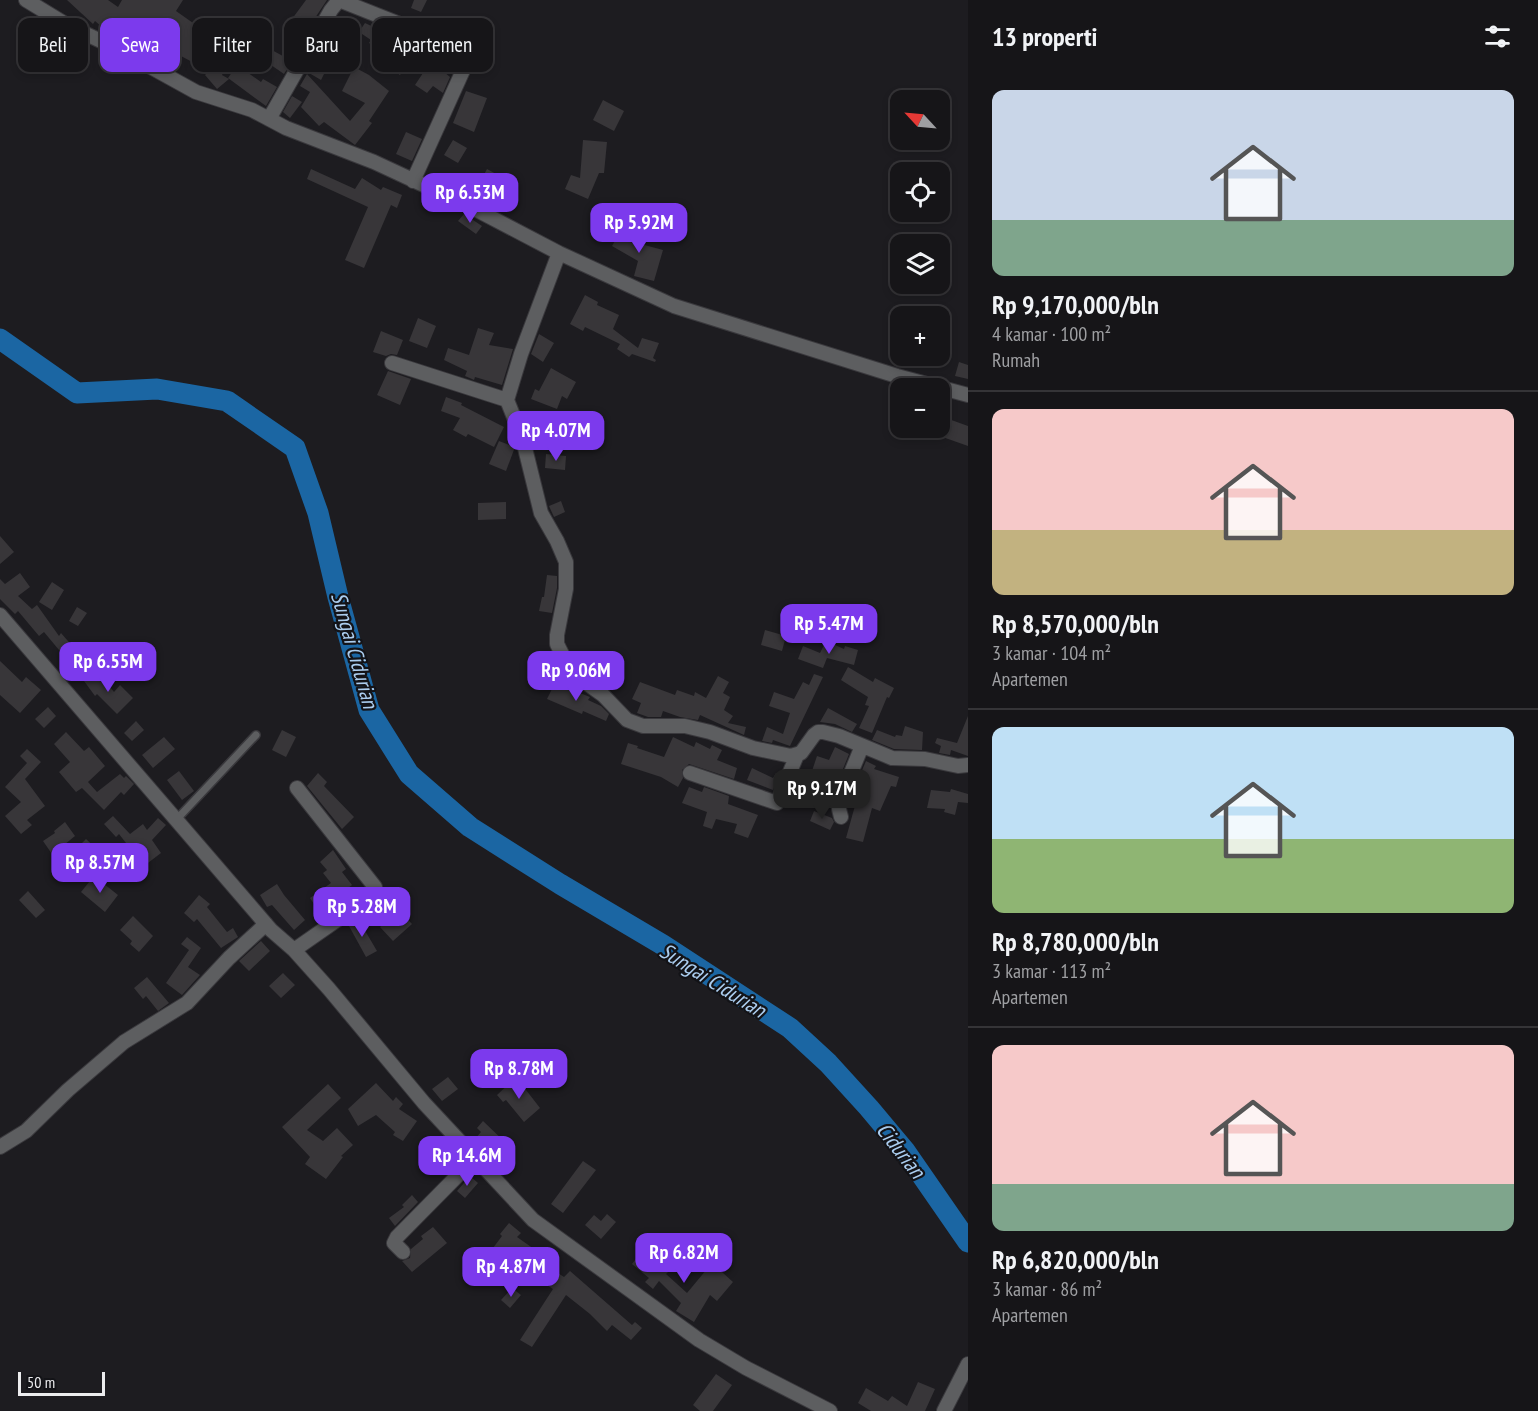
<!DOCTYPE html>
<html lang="id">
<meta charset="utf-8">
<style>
body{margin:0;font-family:"PT Sans Narrow",sans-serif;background:#232225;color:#f1f3f6;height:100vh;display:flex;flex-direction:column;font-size:22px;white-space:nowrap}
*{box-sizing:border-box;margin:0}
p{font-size:20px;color:#9e9fa2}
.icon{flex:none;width:33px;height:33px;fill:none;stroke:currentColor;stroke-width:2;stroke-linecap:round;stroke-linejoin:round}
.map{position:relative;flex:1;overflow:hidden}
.details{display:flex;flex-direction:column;background:#161518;width:570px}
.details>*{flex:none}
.guide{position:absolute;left:18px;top:18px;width:570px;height:54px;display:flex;gap:12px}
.needle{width:39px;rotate:296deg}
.fabs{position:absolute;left:890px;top:90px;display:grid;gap:12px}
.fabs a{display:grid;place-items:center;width:60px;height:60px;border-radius:12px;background:#161518;box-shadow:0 3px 9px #0003,0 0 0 2px #353437;font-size:30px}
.scale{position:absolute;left:18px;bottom:15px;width:87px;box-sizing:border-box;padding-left:6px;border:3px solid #ececee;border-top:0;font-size:16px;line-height:21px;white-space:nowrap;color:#ececee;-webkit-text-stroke:4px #131317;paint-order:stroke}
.price{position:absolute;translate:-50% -51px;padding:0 14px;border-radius:12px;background:#7c3aed;color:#fff;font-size:20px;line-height:39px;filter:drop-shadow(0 2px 3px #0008)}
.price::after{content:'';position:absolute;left:50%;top:36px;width:18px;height:14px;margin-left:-9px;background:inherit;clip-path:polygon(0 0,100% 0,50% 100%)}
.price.active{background:#222;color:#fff}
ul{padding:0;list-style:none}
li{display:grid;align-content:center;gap:12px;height:318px;padding:0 24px}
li+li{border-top:2px solid #353437}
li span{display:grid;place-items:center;height:186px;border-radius:12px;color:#555}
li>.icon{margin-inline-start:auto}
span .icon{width:108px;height:108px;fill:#fffc;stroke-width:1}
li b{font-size:26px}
h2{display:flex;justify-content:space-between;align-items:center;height:72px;padding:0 24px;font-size:26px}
.chip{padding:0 21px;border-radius:12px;background:#161518;box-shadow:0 3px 9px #0003,0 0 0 2px #353437;font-size:21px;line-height:54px}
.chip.active{background:#7c3aed;color:#fff}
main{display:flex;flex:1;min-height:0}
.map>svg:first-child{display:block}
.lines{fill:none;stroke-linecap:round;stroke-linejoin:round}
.river{stroke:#1b66a3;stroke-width:21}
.building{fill:#383639}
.lane-casing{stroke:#3a393d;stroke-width:10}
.street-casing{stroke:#3a393d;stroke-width:16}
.lane{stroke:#5d5e60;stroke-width:7}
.street{stroke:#5d5e60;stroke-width:14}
.labels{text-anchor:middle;stroke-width:4.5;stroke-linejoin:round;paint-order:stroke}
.water-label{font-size:22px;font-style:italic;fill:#abcdef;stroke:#131317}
</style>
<main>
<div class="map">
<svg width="968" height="1411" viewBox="0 0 968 1411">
<rect width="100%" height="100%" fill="#1d1c20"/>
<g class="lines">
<path class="river" d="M0,339L77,393L157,389L227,401L295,448L318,513L338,597L369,710L409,774L470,827L560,884L663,945L790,1028L828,1063L869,1108L905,1151L968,1242"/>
</g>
<path class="building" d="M67,0H108L118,7L122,0H183L176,11L203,30L191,48L211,59L235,18L246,22L237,42L236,41L226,58L229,60L222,75L229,79L217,89L205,75L209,71L181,56L175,67L161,60L164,54L145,45L149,37L130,24L129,26L127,24L115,38L95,21L93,24Z
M306,0H327L307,30L292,19Z
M414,0H427L421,12L411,8Z
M458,20L478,34L471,45L450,30Z
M365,23L382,31L379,36L411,58L400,75L380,61L385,52L369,43L371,40L359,32Z
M260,32L274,43L270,49L292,61L284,74L248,49Z
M315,61L327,68L321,80L309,73Z
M431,61L450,77L443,93L433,86L427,93L415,85Z
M237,65L261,82L263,79L277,87L266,106L228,78Z
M354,67L369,75L389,91L369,121L372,123L355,145L324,122L319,126L301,107L310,92L300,86L307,74L350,121L365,103L342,91Z
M466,91L487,98L474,132L453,123Z
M292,96L302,102L290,118L283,112Z
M603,100L624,111L614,131L593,120Z
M406,132L422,139L412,161L396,154Z
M453,140L467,148L458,163L444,155Z
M583,140L607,142L604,173H599L588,199L565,189L571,175L580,178Z
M311,169L355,189L362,178L381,190L383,187L402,195L397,208L391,205L364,268L345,260L368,207L307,179Z
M487,169L507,180L497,199L477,188Z
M464,214L482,226L476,234L458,221Z
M623,227L641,237L637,243L663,250L654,281L634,276L638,261L612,246Z
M585,295L598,302L597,305L619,315L613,329L638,348L642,338L659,343L653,358L656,360L655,362L632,354L629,357L617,349L620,344L585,327L583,331L570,324Z
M418,318L436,326L427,348L409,341Z
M478,328L494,333L489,345L513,349L502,385L475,377L474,380L472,379L465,376L467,371L444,360L448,348L469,355Z
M381,331L403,340L397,355L391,354L386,356L373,352Z
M539,334L554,343L543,362L531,354Z
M959,362L968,365V379L955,376Z
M551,368L576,382L567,399L562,396L557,409L531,399L535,389L539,391Z
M388,371L411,379L400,405L377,395Z
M446,397L462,403L461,405L504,427L494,447L468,434L466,437L453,430L460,418L441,411Z
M943,417L968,426V446L920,429L939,428Z
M499,441L515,447L506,471L489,464Z
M546,454L566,456L565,470L545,468Z
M561,501L565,512L554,517L549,506Z
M506,502V519L478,520V503Z
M0,536L14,552L0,564Z
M20,573L30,587L18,596L32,609L37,605L59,636L61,633L74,648L64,656L44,632L39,636L18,611L15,614L0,599V579L5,584Z
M547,575L557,576V588L552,613L539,611L542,597H544Z
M52,582L64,590L52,610L39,602Z
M77,607L87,613L78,626L69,621Z
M765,630L786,636L782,651L761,645Z
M826,641L844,649L845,646L858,650L854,665L827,658L823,668L798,659L803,646L820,653Z
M0,661L22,682L26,677L41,690L20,713L0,695Z
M848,667L873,682L875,678L894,688L889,698L887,697L872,733L859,728L869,706L865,705L868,697L841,680Z
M97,671L114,692L120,685L133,698L117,714L97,694L95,696L84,681Z
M814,674L823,677L790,746L773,740L772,743L762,741L767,727L783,734L790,713L769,706L774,692L794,699L803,682L809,685Z
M718,676L729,682L723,693L730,697L724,710L733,716L728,723L746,727L744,735L700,715L698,720L680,717L663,711L661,717H648L637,713L641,703L632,699L640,682L675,695L677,690L694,696L695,692L706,698Z
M555,683L590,697L588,700L601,706L609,714L606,721L583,711L582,714L547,699Z
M48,707L56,716L44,728L35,719Z
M828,708L857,724L852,732L835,724L820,722Z
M968,716V756L951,750L950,755L939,753L941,746L935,743L937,738L957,743Z
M136,721L144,730L132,741L124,733Z
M905,726L923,732L922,750L894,749L872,740L877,730L895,737L896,735L902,736Z
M282,730L296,737L286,757L272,750Z
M66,732L84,751L89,747L105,766L88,782L97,792L120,774L124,778L126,776L134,784L124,795L121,792L104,810L82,788L76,792L59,772L70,762L54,744Z
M164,737L175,749L153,768L142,755Z
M673,737L694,747L696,742L710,749L712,745L722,750L717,760L737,768L734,779L689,764L682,770L683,778L678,787L661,777L621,764L628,743L638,746L637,748L664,757Z
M835,747L849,754L841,774L835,771L820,802L791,794L798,777L809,780L817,756L829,760Z
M27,749L41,762L25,779L45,806L27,820L32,825L21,834L5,816L21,802L5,787L27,763L20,756Z
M866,761L876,766L874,769L899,777L896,787L891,786L880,811L872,808L863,842L846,838L856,802L866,780L860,778V775Z
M752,768L773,778L776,773L779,775L773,790L747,780Z
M179,771L194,791L182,800L167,780Z
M318,773L327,782L324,786L354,817L342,829L307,786Z
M689,787L702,792L704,787L729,796L728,804L758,815L748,838L734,833L737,824L716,819L712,829L703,826L707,812L682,803Z
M951,789L968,794V803L958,802L955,815L944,812L945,809L927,808L931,790L950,792Z
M814,811L832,818L834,822L830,830L810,821Z
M113,816L130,834L143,824L147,830L158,818L166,825L152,840L161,853L144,866L119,834L116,837L104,824Z
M65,822L75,836L59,849L61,852L54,857L43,841L55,833L54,831Z
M86,839L102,854L95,861L79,846Z
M333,850L346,869L342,872L352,885L343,892L349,901L323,918L310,898L331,883L323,873L327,870L320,862Z
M94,876L118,895L105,912L81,892Z
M277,884L284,895L305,920L294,930L272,905L267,907L260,895Z
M28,891L45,910L36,918L19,900Z
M199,895L210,904L207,907L227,932L233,928L238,937L221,948L197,919L194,922L184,913Z
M399,910L412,924L393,941L380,927Z
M133,916L153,936L139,952L130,944L132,941L120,930Z
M357,917L377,951L366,957L349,926L354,923L351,921Z
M187,937L201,948L188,967L200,975L182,995L166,983L189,950L181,944Z
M261,941L270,951L249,971L239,961Z
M283,973L295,985L281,998L269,986Z
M147,977L169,1003L158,1011L146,996L143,999L134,988Z
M448,1077L458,1089L442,1101L432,1089Z
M516,1077L540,1108L524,1122L506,1100L503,1102L497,1095Z
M376,1083L393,1101L396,1097L403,1104L399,1109L417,1121L403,1141L393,1135L395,1132L376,1115L358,1126L348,1109Z
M328,1084L341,1098L307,1130L323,1141L337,1128L353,1145L341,1156L343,1157L326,1179L305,1164L310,1157L282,1127Z
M483,1121L509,1146L495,1160L485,1151L487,1149L475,1139L481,1132L477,1128Z
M583,1161L596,1170L563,1213L551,1204Z
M470,1176L478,1183L465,1198L457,1191Z
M412,1195L418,1202L395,1226L389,1218L404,1207L402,1205Z
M607,1214L616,1222L601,1239L585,1225L594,1215L601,1221Z
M509,1223L521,1233L517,1237L534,1249L533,1251L544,1258L541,1262L564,1277L570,1271L632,1325L635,1322L642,1328L631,1340L612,1325L607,1331L590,1314L566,1295L532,1347L520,1340L553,1289L533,1276L532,1278L522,1273L525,1268L508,1255L506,1257L493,1248L502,1236L500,1234Z
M433,1227L447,1243L412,1272L402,1261L410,1258L411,1249L423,1239L421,1236Z
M718,1240L725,1248L711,1260L704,1253Z
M645,1247L672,1268L666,1274L687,1293L712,1263L733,1282L717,1301L710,1295L694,1322L676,1311L681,1303L659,1281L653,1289L645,1282L649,1278L632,1264Z
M512,1288L521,1295L510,1308L501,1300Z
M716,1374L732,1385L713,1411H700L693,1405Z
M918,1382L935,1389L925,1411H871L858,1403L866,1388L888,1401L892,1396L907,1406Z"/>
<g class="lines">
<g class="lane-casing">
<path id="lane" d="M176,820L256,735"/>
</g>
<g class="street-casing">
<path id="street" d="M26,0L67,25L120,50L196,92L252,110L286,128L374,162L473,208L559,253L674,306L897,376L968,395
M269,119L331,10L339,0L440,40L462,57L465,61V66L413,181
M559,253L521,354L507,400L523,440L541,513L557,541L566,562V589L557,635V644L571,672L603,695L627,720L643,726H685L710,732L753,748L791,756L801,753L814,735L818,732H823L839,736L892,758L925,759L958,766L968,765
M392,363L507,400
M0,615L271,930L294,950L329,989L424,1103L533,1220L699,1340L746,1368L830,1411
M690,773L777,803L797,755
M841,817L839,809V802L862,746
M294,950L373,895L375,887L297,788
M0,1147L26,1131L68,1090L124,1042L187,1003L229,958L266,924
M403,1252L394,1243L397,1237L476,1157
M944,1411L968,1364"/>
</g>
<use href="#lane" class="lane"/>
<use href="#street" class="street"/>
</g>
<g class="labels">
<g class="water-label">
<text transform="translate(355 650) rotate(74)" y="8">Sungai Cidurian</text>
<text transform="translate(713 980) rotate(32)" y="8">Sungai Cidurian</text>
<text transform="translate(901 1150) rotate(52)" y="8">Cidurian</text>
</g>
</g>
</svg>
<div class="fabs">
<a><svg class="needle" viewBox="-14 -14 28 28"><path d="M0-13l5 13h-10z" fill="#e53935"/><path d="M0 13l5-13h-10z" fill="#9e9fa2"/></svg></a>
<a><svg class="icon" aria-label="locate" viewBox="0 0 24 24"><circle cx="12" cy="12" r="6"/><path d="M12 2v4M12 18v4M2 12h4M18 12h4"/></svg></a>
<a><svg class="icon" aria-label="layers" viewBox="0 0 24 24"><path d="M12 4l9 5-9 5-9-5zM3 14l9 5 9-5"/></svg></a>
<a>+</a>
<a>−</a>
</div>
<div class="scale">50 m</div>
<b class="price" style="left:470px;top:224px">Rp 6.53M</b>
<b class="price" style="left:639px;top:254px">Rp 5.92M</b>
<b class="price" style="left:556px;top:462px">Rp 4.07M</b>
<b class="price" style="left:829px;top:655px">Rp 5.47M</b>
<b class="price" style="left:108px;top:693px">Rp 6.55M</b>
<b class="price" style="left:576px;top:702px">Rp 9.06M</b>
<b class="price active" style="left:822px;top:820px">Rp 9.17M</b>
<b class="price" style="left:100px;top:894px">Rp 8.57M</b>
<b class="price" style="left:362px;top:938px">Rp 5.28M</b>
<b class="price" style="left:519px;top:1100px">Rp 8.78M</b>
<b class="price" style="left:467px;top:1187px">Rp 14.6M</b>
<b class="price" style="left:684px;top:1284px">Rp 6.82M</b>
<b class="price" style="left:511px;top:1298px">Rp 4.87M</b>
<div class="guide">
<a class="chip">Beli</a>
<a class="chip active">Sewa</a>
<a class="chip">Filter</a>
<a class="chip">Baru</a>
<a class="chip">Apartemen</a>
</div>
</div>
<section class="details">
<h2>13 properti<svg class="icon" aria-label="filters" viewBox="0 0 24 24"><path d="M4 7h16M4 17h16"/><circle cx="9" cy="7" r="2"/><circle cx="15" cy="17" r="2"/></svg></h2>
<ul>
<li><span style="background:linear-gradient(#c9d6e8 70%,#7fa58c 0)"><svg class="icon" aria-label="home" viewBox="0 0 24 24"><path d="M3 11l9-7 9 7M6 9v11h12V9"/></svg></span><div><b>Rp 9,170,000/bln</b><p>4 kamar · 100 m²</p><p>Rumah</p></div></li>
<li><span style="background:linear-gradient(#f6c9c9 65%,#c2b280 0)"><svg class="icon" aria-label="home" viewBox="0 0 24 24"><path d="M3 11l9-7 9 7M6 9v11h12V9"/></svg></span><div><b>Rp 8,570,000/bln</b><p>3 kamar · 104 m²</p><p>Apartemen</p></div></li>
<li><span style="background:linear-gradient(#bfe0f5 60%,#8fb573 0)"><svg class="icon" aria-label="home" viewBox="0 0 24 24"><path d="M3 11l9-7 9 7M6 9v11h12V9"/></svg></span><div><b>Rp 8,780,000/bln</b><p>3 kamar · 113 m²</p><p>Apartemen</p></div></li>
<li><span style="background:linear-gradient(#f6c9c9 75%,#7fa58c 0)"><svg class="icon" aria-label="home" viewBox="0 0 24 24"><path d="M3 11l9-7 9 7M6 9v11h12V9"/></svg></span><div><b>Rp 6,820,000/bln</b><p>3 kamar · 86 m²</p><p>Apartemen</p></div></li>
</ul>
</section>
</main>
